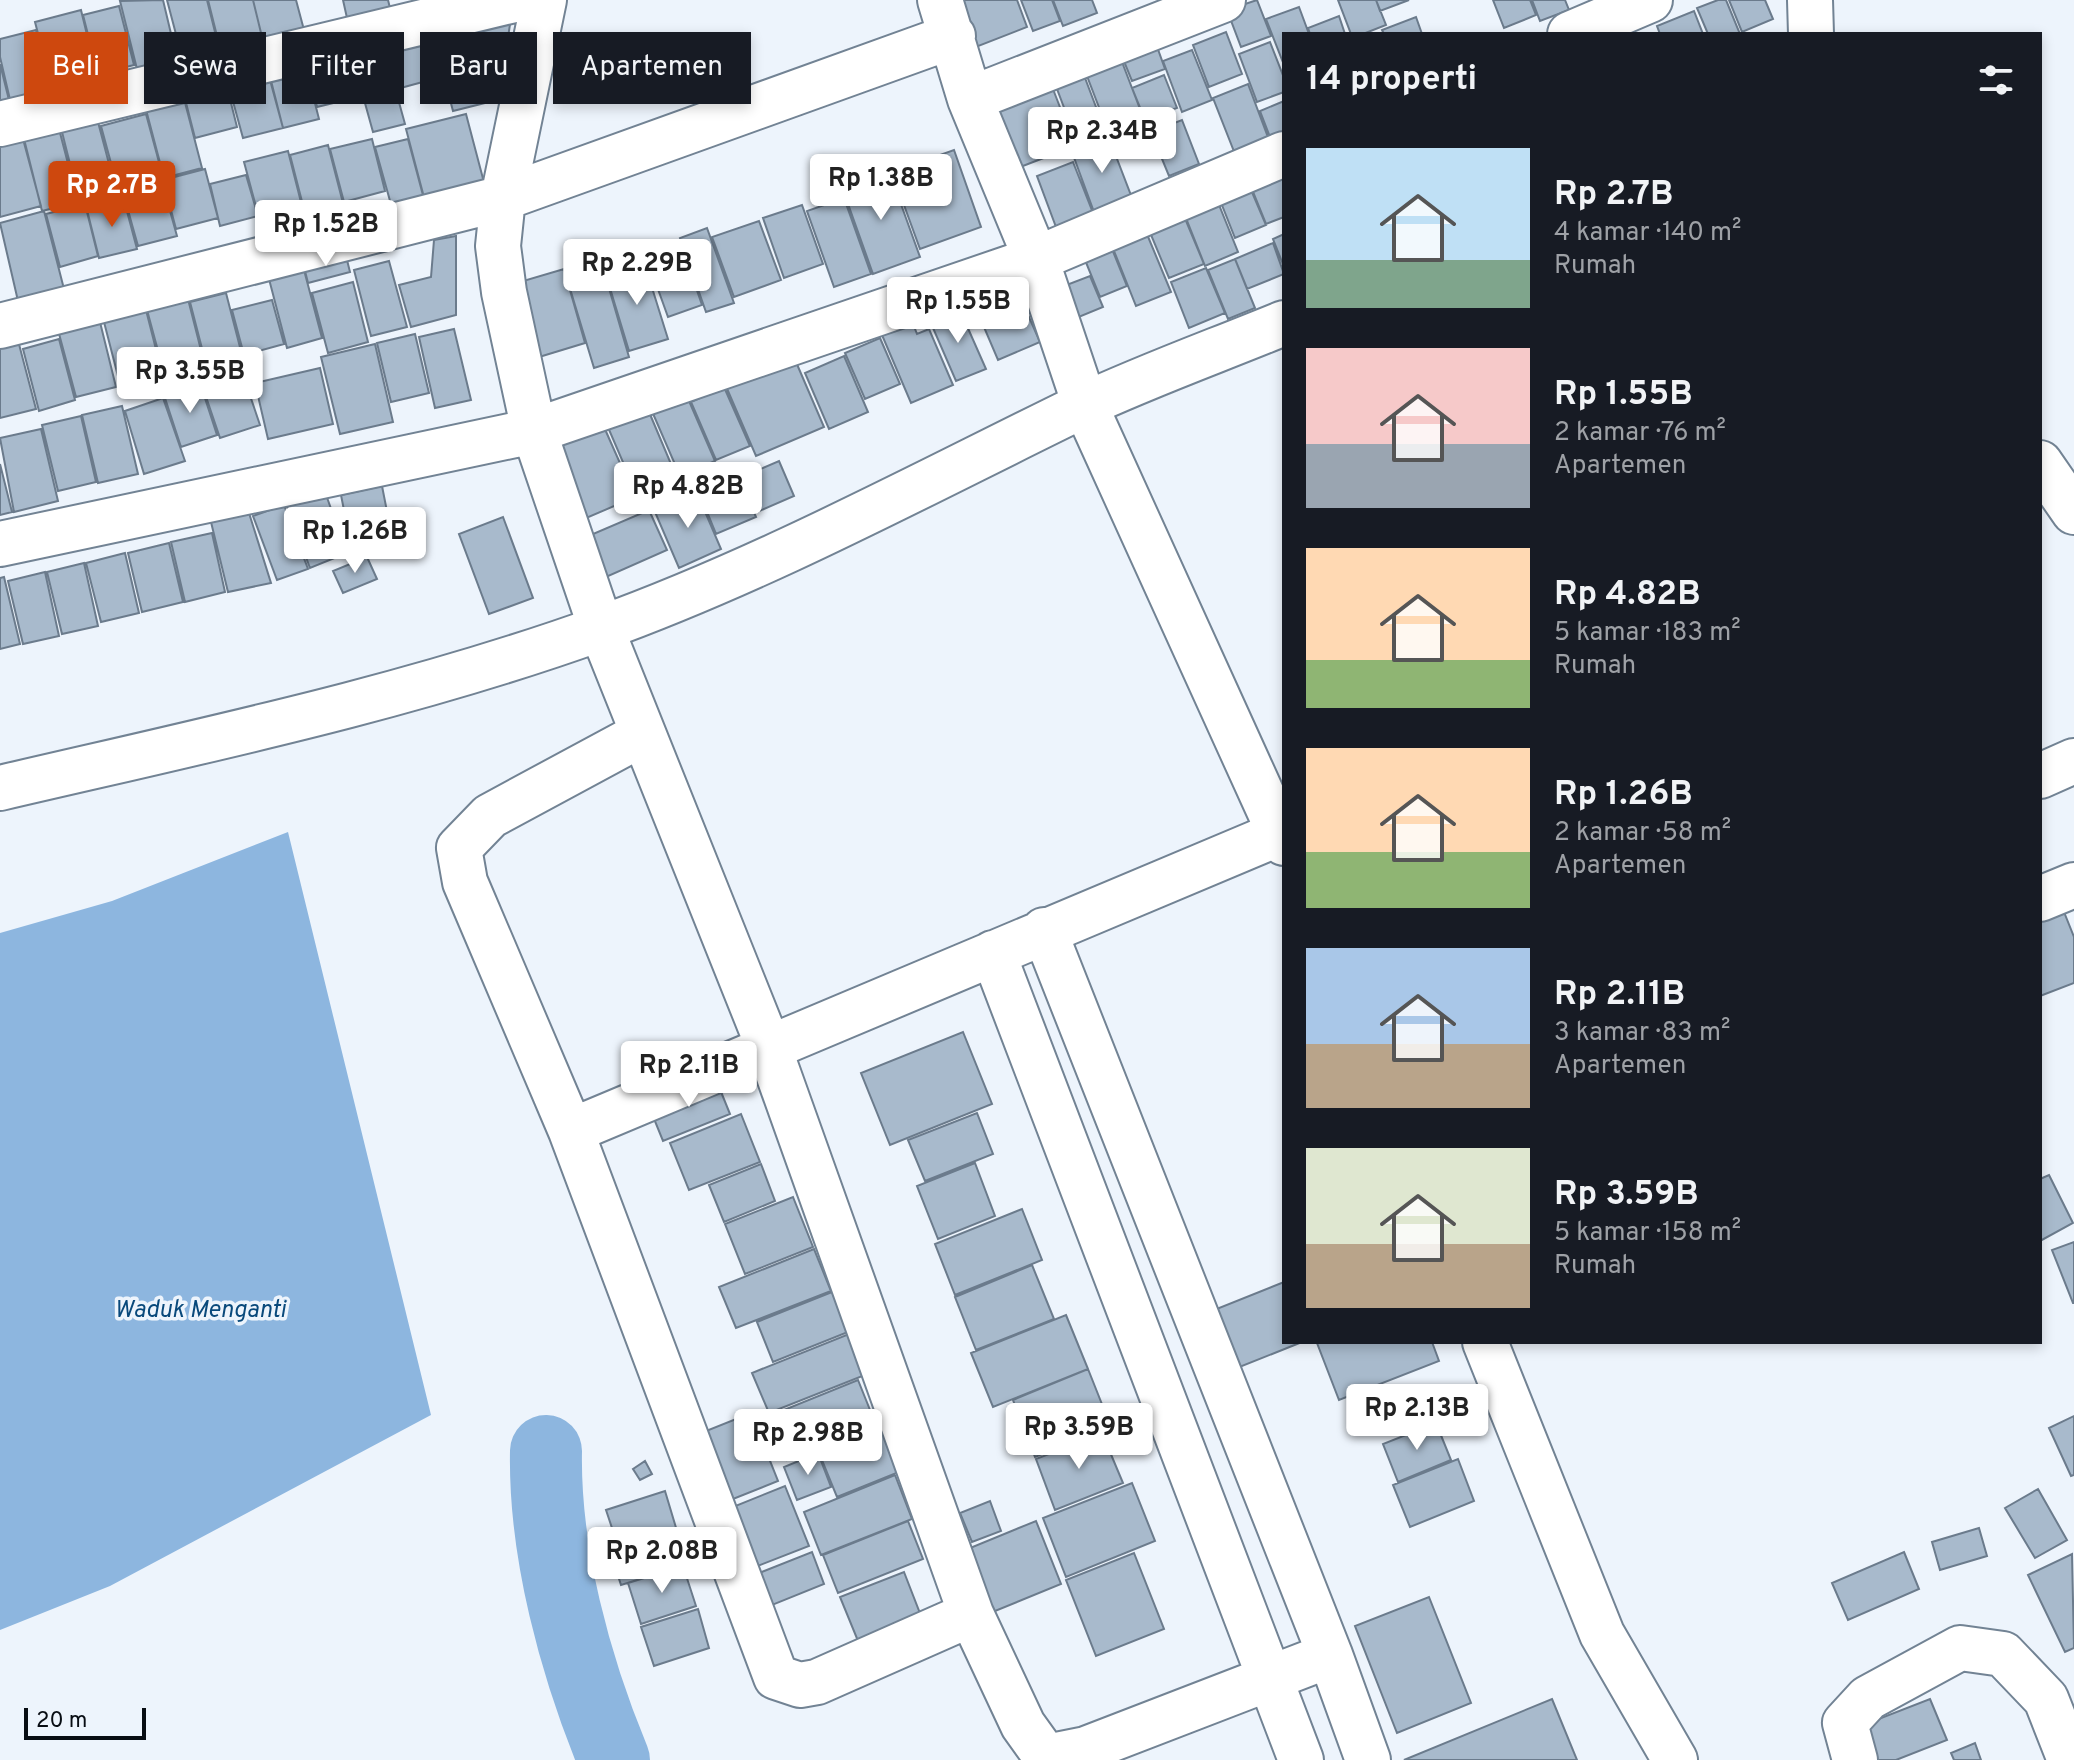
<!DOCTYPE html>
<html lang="id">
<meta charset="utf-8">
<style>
body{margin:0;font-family:Overpass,sans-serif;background:#242831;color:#f1f3f6;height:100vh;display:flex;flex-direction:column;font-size:30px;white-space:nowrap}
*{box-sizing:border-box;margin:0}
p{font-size:26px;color:#9ea1a6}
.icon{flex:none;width:44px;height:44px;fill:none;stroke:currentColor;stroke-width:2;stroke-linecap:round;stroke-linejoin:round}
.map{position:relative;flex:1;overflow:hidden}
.details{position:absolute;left:1282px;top:32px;width:760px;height:1312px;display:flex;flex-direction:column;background:#171b24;border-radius:0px;box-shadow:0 4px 12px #0003}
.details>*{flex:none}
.banner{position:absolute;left:24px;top:32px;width:760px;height:72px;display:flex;gap:16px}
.scale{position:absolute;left:24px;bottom:20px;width:122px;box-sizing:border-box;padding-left:8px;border:4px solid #080d13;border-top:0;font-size:22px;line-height:28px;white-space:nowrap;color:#080d13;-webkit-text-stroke:6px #edf4fc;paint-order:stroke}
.price{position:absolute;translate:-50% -68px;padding:0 18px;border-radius:8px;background:#fff;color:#222;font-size:26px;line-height:52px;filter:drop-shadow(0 2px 4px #0008)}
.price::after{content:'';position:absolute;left:50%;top:48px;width:24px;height:18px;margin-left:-12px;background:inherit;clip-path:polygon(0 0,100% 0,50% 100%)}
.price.current{background:#ce480e;color:#fff}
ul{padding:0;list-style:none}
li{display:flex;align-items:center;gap:24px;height:200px;padding:0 24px}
li span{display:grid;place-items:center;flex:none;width:224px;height:160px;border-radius:0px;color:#555}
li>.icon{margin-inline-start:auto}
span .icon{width:96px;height:96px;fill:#fffc;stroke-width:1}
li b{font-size:34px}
h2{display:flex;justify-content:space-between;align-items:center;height:96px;padding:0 24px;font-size:34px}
.tag{padding:0 28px;border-radius:0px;background:#171b24;box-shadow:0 4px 12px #0003;font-size:28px;line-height:72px}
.tag.current{background:#ce480e;color:#fff}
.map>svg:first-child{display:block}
.water{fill:#8db6df}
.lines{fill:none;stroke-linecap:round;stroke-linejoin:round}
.river{stroke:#8db6df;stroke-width:72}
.building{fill:#a8bacc;stroke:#6b7b8c;stroke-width:2}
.minor-casing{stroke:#728394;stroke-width:48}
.minor{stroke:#fff;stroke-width:44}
.labels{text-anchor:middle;stroke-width:7;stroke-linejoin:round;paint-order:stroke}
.water-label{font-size:24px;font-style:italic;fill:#09497b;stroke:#edf4fc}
</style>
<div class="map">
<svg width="2074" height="1760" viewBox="0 0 2074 1760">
<rect width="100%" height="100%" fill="#edf4fc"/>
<path class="water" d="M288,832L431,1415L110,1586L0,1630V933L112,901Z"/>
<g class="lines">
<path class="river" d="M546,1451C544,1552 575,1666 614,1760"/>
</g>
<path class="building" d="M163,0L177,59L137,69L120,1Z
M167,0H207L219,48L182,57Z
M208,0H253L262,37L220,48Z
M253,0H296L304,30L263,41Z
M343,0H388L392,16L349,27Z
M948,0H1017L1027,27L963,52Z
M1021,0H1052L1060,21L1033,31Z
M1053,0H1092L1097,13L1063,26Z
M1257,0L1271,36L1241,47L1227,10Z
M1338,0H1376L1386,25L1363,34H1351Z
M1376,0H1409L1380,11Z
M1493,0H1530L1536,15L1504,28Z
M1532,0H1565L1569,10L1540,21Z
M1718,0H1726L1740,34H1708L1697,8Z
M1729,0H1765L1773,19L1742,32Z
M119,6L134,65L98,74L83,15Z
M1299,7L1309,34H1284V65L1266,19Z
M81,10L96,72L51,84L35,22Z
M512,11L504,64L486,69L473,18Z
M1694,11L1703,34H1660L1657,26Z
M1339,16L1345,34H1310L1308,28Z
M470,17L493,101L453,111L431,27Z
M1416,17L1422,34H1384L1382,30Z
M36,30L52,94L11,104L0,57V39Z
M1226,32L1242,74L1209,87L1193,45Z
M430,33L441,77L397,89L386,45Z
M1155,41L1165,69L1132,81L1121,54Z
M1270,42L1284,78V92L1257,102L1239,54Z
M348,44L362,96L317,107L304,56Z
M1192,50L1212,100L1182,112L1163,61Z
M303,56L319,119L283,128L267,65Z
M387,59L405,124L373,132L355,67Z
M1122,62L1140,109L1105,123L1087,76Z
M0,64L9,100L0,102Z
M266,65L283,128L243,138L226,76Z
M1082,70L1099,115L1071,126L1054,81Z
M1164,75L1177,108L1145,120L1132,88Z
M225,79L237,127L195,138L183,91Z
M1051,84L1075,146L1007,172L983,111Z
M1248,84L1269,140L1235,154L1213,98Z
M182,91L202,168L164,178L144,102Z
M1284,101V132L1270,137L1260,111Z
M146,114L163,177L118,189L101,126Z
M466,114L486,190L426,205L406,129Z
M1182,120L1199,164L1169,176L1151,132Z
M98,122L117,194L80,204L62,132Z
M19,124L41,206L0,217V129Z
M59,129L78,202L42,211L24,139Z
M1109,138L1132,198L1094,212L1072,152Z
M372,139L385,191L344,202L330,149Z
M408,139L424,199L392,208L375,147Z
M328,145L344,207L306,217L290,155Z
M954,150L981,227L920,249L892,172Z
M288,151L305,218L262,229L244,162Z
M1073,162L1093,213L1056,227L1037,176Z
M1284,167V217L1266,224L1249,182Z
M205,169L218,218L176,229L163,180Z
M889,171L920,257L873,274L842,187Z
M246,175L258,216L220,226L210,184Z
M1246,178L1266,225L1235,238L1216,190Z
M1213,190L1238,252L1205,266L1180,203Z
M165,193L177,236L138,246L126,203Z
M844,198L871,274L834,287L807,211Z
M124,200L137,249L99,258L87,210Z
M85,204L98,256L60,267L46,214Z
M1179,204L1204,264L1169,278L1144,218Z
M802,205L823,264L784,278L763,218Z
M44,211L64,289L18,301L0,223Z
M759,221L781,280L734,297L712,237Z
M1144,227L1171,292L1136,306L1110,241Z
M707,228L734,303L706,312L680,238Z
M1284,234V267L1273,239Z
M456,236V315L411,327L399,285L431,277L434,240Z
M680,241L702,305L668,317L645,253Z
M1273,243L1284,274L1247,289L1235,259Z
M1110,244L1127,286L1100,297L1083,255Z
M345,252L350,272L308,283L303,263Z
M1235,259L1255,308L1228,319L1208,270Z
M389,261L407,327L371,336L354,270Z
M644,262L668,339L629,351L606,275Z
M1206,268L1225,313L1189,328L1171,282Z
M564,269L585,343L526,361L503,287Z
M304,270L322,338L287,348L269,279Z
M604,271L629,357L594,368L568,282Z
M1090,276L1103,307L1069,321L1056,289Z
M1013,281L1040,342L998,360L972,299Z
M353,282L368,342L328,353L312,293Z
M226,293L242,355L206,364L190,302Z
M188,299L204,362L164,373L147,310Z
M272,300L284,344L244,355L232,310Z
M907,308L917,334L929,329L953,385L911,403L876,321Z
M959,308L986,369L956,381L930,321Z
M146,310L162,373L120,384L104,322Z
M99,318L116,387L76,397L58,330Z
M15,329L36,409L0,418V333Z
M454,329L471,400L435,408L419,337Z
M415,334L429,393L391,402L377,343Z
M880,338L900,384L865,399L845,353Z
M59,339L75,400L39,411L23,349Z
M375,344L393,422L340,434L321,357Z
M793,355L824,427L756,456L725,384Z
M844,356L868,412L829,429L805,373Z
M320,368L333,424L268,439L255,383Z
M241,369L260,425L220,438L201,382Z
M200,383L217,435L181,447L164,395Z
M724,387L750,446L716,460L691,402Z
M686,394L715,461L680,476L651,409Z
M163,398L185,461L144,474L125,411Z
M644,400L671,464L631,481L604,418Z
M122,406L138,474L98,483L82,415Z
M81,416L96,482L58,491L42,425Z
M604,427L635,497L577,522L546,452Z
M41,429L58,501L14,512L0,438Z
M779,461L794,496L757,512L742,477Z
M0,464L12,512L0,515Z
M738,475L756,517L716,534L699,492Z
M382,486L394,547L353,556L341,495Z
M325,492L347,553L310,568L287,506Z
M697,493L721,549L679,568L655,512Z
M284,505L308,569L277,580L253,516Z
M649,510L667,550L597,581L579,540Z
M249,513L271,583L228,592L211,522Z
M503,517L533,598L489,614L459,534Z
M212,533L225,592L185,602L171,542Z
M169,543L183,602L142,612L128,553Z
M125,553L139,613L101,622L86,563Z
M367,557L377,579L343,593L333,571Z
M84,563L98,626L62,634L47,572Z
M45,572L59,636L23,644L8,581Z
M4,577L20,644L0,649V578Z
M2062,907L2074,937V983L2040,996V915Z
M963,1032L992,1104L890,1145L861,1073Z
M715,1077L730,1114L663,1141L648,1104Z
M977,1113L993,1154L925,1181L908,1140Z
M741,1114L760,1162L689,1190L670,1143Z
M975,1163L995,1216L938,1239L917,1186Z
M761,1164L775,1201L724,1222L709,1185Z
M2049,1175L2073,1223L2040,1241V1179Z
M793,1197L813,1247L745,1274L725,1224Z
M1022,1209L1042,1260L955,1295L935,1244Z
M2074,1242V1303H2073L2052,1250Z
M814,1249L831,1291L736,1328L719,1287Z
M1032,1265L1054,1319L976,1350L955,1297Z
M1284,1282V1342H1302L1232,1370L1209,1312Z
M832,1292L848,1332L773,1362L757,1322Z
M1066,1315L1088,1369L993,1407L971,1353Z
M849,1334L865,1375L769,1413L752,1373Z
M1432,1342L1439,1361L1339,1400L1317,1343Z
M1088,1369L1111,1427L1035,1457L1013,1400Z
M858,1380L876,1425L787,1460L769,1416Z
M751,1413L778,1481L718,1505L691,1437Z
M2074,1416V1475L2071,1476L2049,1428Z
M1436,1423L1451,1460L1398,1482L1383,1444Z
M882,1428L899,1472L837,1497L819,1453Z
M1102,1433L1123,1483L1055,1510L1036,1459Z
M818,1453L831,1487L797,1500L784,1467Z
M1458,1459L1474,1501L1410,1527L1393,1485Z
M645,1461L652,1474L640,1480L633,1469Z
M895,1475L912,1519L821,1555L804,1512Z
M1132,1483L1155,1541L1066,1577L1043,1518Z
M785,1486L809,1546L742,1572L718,1513Z
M2038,1489L2067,1540L2035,1558L2005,1508Z
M665,1491L677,1531L619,1549L606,1510Z
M990,1501L1001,1531L972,1542L960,1513Z
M908,1521L923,1559L838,1593L823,1555Z
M1036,1521L1061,1584L978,1618L953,1555Z
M1979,1528L1987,1556L1940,1570L1932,1542Z
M672,1535L682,1566L621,1585L611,1554Z
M812,1552L824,1584L757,1611L744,1579Z
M1904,1552L1919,1589L1848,1620L1832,1583Z
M1134,1553L1164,1629L1096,1656L1066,1580Z
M2072,1554L2074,1648L2065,1652L2028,1575Z
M683,1566L696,1606L641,1624L628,1583Z
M904,1572L921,1616L858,1641L840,1597Z
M1429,1597L1471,1703L1397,1733L1355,1626Z
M698,1609L709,1648L654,1666L641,1627Z
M1552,1699L1577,1760H1404Z
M1930,1699L1947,1740L1896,1760H1876L1863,1725Z
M1975,1743L1981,1760H1954L1951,1753Z"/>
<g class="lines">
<g class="minor-casing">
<path id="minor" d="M544,0L503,198L498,246L504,292L534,431L601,628L769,1048L1280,833
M940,0L970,99L1036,259L1085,405L1284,843
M1810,0L1811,34
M1570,34L1650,0
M970,99L1223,0
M0,124L514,0
M0,326L503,198L953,36
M2040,463L2074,512
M0,544L534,431L1036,259L1284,154
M2040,776L2074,761
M0,788C201,741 404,699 599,629C765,569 922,484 1080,407C1146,376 1216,351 1284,323
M2040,899L2074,885
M1044,930L1330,1655L1368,1760
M993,953L1301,1760
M571,1131L465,882L459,848L490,816L642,734
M1485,1342L1602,1634L1675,1760
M971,1614L817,1682L800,1685L776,1677L571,1131L769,1048L971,1614L1023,1725L1046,1757L1086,1749L1330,1655
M1855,1760L1845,1723L1868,1698L1960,1648L2003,1654L2046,1699L2070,1760"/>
</g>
<use href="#minor" class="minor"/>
</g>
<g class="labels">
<g class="water-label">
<text x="200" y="1317">Waduk Menganti</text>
</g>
</g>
</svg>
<div class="scale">20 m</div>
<b class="price" style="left:1102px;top:175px">Rp 2.34B</b>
<b class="price" style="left:881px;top:222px">Rp 1.38B</b>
<b class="price current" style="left:112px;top:229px">Rp 2.7B</b>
<b class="price" style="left:326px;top:268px">Rp 1.52B</b>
<b class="price" style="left:637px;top:307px">Rp 2.29B</b>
<b class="price" style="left:958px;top:345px">Rp 1.55B</b>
<b class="price" style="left:190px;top:415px">Rp 3.55B</b>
<b class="price" style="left:688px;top:530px">Rp 4.82B</b>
<b class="price" style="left:355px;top:575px">Rp 1.26B</b>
<b class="price" style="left:689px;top:1109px">Rp 2.11B</b>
<b class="price" style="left:1417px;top:1452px">Rp 2.13B</b>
<b class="price" style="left:1079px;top:1471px">Rp 3.59B</b>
<b class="price" style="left:808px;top:1477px">Rp 2.98B</b>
<b class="price" style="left:662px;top:1595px">Rp 2.08B</b>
<div class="banner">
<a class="tag current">Beli</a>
<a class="tag">Sewa</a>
<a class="tag">Filter</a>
<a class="tag">Baru</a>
<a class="tag">Apartemen</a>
</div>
<section class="details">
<h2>14 properti<svg class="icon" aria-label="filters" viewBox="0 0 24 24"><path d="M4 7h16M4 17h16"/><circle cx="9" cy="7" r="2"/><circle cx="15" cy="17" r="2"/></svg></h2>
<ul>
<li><span style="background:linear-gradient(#bfe0f5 70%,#7fa58c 0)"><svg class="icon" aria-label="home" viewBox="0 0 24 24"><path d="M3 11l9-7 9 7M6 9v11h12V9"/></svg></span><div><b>Rp 2.7B</b><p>4 kamar · 140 m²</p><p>Rumah</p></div></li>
<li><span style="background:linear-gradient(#f6c9c9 60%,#9aa5b1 0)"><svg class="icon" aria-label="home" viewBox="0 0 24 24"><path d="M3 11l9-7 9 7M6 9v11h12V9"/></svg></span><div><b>Rp 1.55B</b><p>2 kamar · 76 m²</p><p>Apartemen</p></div></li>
<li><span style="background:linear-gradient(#ffd9b3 70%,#8fb573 0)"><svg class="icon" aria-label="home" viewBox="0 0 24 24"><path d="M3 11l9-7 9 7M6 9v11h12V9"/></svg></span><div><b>Rp 4.82B</b><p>5 kamar · 183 m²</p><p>Rumah</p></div></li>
<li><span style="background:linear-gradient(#ffd9b3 65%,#8fb573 0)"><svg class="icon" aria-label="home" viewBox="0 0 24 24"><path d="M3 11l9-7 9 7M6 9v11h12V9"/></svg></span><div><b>Rp 1.26B</b><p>2 kamar · 58 m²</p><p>Apartemen</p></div></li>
<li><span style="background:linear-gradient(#a9c7e8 60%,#b9a48a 0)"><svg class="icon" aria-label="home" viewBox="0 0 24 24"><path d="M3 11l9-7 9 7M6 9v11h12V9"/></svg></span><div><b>Rp 2.11B</b><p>3 kamar · 83 m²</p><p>Apartemen</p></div></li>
<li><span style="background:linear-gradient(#dfe7d0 60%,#b9a48a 0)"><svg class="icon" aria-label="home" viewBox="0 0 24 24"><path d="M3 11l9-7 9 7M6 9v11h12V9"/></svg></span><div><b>Rp 3.59B</b><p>5 kamar · 158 m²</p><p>Rumah</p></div></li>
</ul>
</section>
</div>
